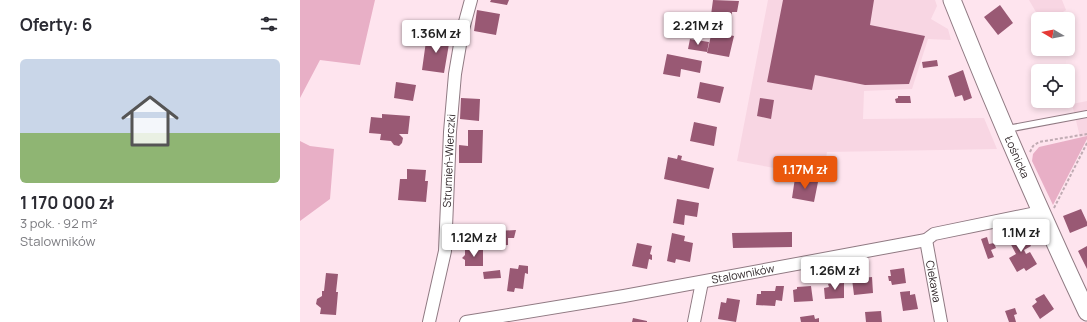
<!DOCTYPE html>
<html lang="pl">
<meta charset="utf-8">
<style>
body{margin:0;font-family:Manrope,sans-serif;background:#f7f7f7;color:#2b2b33;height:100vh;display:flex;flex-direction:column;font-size:15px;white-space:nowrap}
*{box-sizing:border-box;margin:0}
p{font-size:13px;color:#7c7c81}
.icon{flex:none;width:22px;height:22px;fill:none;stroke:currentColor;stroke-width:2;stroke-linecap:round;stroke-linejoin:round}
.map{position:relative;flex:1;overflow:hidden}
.sheet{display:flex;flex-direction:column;background:#fff;width:300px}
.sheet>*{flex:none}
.needle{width:26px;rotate:280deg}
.fabs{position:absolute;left:731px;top:12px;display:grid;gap:8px}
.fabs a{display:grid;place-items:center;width:44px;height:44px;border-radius:6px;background:#fff;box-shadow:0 2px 6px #0003;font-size:20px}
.price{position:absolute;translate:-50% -34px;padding:0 9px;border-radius:4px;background:#fff;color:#222;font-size:13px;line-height:26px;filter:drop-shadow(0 1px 2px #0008)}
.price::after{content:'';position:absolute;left:50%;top:24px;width:12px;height:9px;margin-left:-6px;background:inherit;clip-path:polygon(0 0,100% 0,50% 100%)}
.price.selected{background:#ea580c;color:#fff}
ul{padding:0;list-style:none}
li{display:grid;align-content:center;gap:8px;height:212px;padding:0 20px}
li+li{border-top:1px solid #e1e1e2}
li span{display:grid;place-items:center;height:124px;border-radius:6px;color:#555}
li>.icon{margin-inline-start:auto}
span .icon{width:72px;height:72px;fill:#fffc;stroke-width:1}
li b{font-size:17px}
h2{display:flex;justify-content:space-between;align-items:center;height:48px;padding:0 20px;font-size:17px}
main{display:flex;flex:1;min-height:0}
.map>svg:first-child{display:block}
.built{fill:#f8d6e3}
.green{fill:#e8afc6}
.building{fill:#995974}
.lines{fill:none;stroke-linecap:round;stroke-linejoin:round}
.lane-casing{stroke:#907a83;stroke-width:8}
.street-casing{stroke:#907a83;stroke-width:14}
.secondary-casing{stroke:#907a83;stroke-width:19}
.path{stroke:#c0abb3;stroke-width:2;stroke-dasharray:3 2;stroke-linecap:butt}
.lane{stroke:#fff;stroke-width:6}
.street{stroke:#fff;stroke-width:12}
.secondary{stroke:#fff;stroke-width:17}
.labels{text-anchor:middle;stroke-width:4;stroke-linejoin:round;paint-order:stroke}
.street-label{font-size:11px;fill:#31282b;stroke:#fdf8fa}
</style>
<main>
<section class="sheet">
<h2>Oferty: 6<svg class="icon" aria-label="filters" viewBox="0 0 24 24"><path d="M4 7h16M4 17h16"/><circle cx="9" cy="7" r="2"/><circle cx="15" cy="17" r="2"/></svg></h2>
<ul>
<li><span style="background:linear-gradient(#c9d6e8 60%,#8fb573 0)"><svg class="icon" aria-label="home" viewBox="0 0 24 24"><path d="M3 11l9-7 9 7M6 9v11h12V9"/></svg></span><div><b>1 170 000 zł</b><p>3 pok. · 92 m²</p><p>Stalowników</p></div></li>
</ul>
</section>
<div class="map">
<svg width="787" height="322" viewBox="0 0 787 322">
<rect width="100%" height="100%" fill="#fee4ee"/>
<path class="built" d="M468,0H635L637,6L631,19L648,29L651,40L628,39L612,89L564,91L563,119L684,118L697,149L527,152L523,177L437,161Z
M729,0H762L766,10L752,19H740Z
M787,101V136L780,137L772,104Z"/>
<path class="green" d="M0,0H75L60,65L20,60L0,98Z
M787,136V139L753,205L732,161L733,154L739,147Z
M0,141L10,146L34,149L30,199L0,221Z"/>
<path class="building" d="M191,0H209L207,5L190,2Z
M413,0L439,1L437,12H432L431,20L411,15Z
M483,0H574L570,25L625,36L609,84L565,85L515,75L512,90L467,82Z
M700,5L713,23L698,35L684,17Z
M177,10L200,14L196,35L174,31Z
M394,18L409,21L408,29L392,27Z
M412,31L434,36L429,57L407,53Z
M127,34L150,38L144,73L122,70Z
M390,39L409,42L407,52L388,49Z
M367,54L402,61L400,73L381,69L380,77L363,74Z
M637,60L638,66L623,68L622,62Z
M663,70L672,98L664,101L662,95L655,97L648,76Z
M96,82L116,85L113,101L94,98Z
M400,82L424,87L420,103L397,98Z
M598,96H610L611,103H596L595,99L598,98Z
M161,98L180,99L179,121L160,119Z
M460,98L474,100L471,119L457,116Z
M82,114L110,116L108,134H99L103,138L102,143L99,146L94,145L91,141L80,140L81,134L69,133L71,117L82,118Z
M394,122L417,127L414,146L390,141Z
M168,130H183L182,163H159V145L168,146Z
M378,155L382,156L381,160L414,168L409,189L364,179L368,157L377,159Z
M513,160L524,161L522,174L512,173Z
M107,169L126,170L125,181H128L126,202L98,200L100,179H107Z
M495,178L518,182L514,202L492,198Z
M377,199L399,203L397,217L385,215L384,225L373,223Z
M781,209L787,222V226L770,233L763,216Z
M216,230L214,238H208V245L190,246V239H198V231Z
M723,231L731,246L724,250L726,254L730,252L737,264L726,271L724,268L717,272L709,258L716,254L708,239Z
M492,232V247L433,248L432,233Z
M372,233L385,236L384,241L393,243L390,262L376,259L375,263L367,261Z
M687,237L689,244L694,243L696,248L691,250L694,257L688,259L681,239Z
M337,243L352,246L350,254L352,255V260L349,259L347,269L332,266Z
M787,246V269L778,251Z
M165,250H183V266H165V260L162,258L165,255Z
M219,265L228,266V274L225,273L223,289L215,288L214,292L207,291L210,268L218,269Z
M604,268L606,283L592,285L591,281H589L588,276H591L590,270Z
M200,270L201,278L184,279L183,272Z
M26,273L38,274L36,292H38L36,315L20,314L21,308L16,304L17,299L22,296V291H24Z
M572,277L573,293L554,295L552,279Z
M544,283V298L525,299L524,288L529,287L528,284Z
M476,286H484L482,301L476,300L475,306L456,305L457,294H461V291H475Z
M511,286L513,301L494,302L493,290L497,289V287Z
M610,291V295L615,294L618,309L603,311L600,292Z
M744,294L754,309L740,319L732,306L737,302L735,299Z
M427,298L440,300L436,322L418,319L421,302L426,303Z
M715,308L717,314L714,315L716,322H709L705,311Z
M581,311L582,322H566L565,312Z
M514,315L515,319L519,318V322H501L500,317Z
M333,318L347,321V322H332Z"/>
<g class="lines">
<g class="lane-casing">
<path id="lane" d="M707,129L787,114"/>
</g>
<g class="street-casing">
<g id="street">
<path id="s1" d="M626,240L641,322"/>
<path id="s2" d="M129,322L145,251L150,132L155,74L162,33L171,0"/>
<path id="s3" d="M166,322L324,296L626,240L634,234L741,212"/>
<path d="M394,322L402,282"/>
</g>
</g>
<g class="secondary-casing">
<g id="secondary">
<path id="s4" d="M652,0C694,106 739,210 787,312"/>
</g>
</g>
<path class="path" d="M730,152L733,146L739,142L787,134
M754,208L787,143"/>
<use href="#lane" class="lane"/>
<use href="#street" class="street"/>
<use href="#secondary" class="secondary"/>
</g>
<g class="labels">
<g class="street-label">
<text dy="4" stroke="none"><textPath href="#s4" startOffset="170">Łośnicka</textPath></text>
<text dy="4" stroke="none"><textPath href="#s2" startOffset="163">Strumień-Wierczki</textPath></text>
<text dy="4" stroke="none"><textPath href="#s3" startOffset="281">Stalowników</textPath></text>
<text dy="4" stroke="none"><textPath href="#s1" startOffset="42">Ciekawa</textPath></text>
</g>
</g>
</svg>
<div class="fabs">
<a><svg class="needle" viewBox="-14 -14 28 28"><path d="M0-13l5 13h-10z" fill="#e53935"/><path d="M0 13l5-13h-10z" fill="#7c7c81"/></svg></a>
<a><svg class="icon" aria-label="locate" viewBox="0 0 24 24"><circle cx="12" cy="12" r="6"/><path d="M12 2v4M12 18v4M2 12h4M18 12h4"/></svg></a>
</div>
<b class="price" style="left:398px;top:46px">2.21M zł</b>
<b class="price" style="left:136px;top:54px">1.36M zł</b>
<b class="price selected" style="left:505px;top:190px">1.17M zł</b>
<b class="price" style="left:721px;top:253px">1.1M zł</b>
<b class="price" style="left:174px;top:258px">1.12M zł</b>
<b class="price" style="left:535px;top:291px">1.26M zł</b>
</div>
</main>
